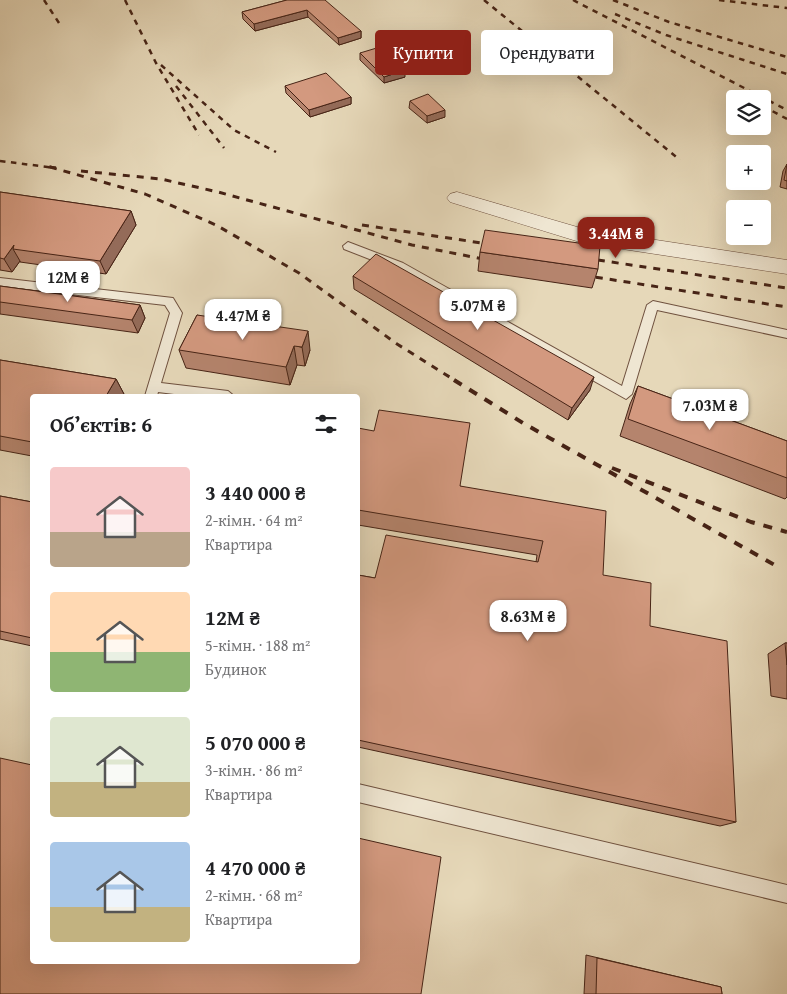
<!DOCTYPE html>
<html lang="uk">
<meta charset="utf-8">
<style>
body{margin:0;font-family:"Gentium Book Plus",serif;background:#f2f2f2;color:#202124;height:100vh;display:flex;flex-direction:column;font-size:19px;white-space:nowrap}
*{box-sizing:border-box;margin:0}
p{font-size:16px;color:#757577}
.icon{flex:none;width:28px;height:28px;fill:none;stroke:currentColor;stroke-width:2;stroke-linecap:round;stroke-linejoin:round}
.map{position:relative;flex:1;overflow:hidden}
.details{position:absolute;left:30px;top:394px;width:330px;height:570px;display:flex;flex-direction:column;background:#fff;border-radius:5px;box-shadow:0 5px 20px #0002}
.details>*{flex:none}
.guide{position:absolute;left:375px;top:30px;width:336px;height:45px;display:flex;gap:10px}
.fabs{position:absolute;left:726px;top:90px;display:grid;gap:10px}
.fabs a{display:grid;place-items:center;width:45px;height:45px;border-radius:5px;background:#fff;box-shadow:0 5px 20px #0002;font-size:25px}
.price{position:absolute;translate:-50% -42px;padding:0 11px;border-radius:10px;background:#fff;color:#222;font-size:16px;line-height:32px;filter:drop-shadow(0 1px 2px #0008)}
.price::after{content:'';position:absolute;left:50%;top:30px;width:15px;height:11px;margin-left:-8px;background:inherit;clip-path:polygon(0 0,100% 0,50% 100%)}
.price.active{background:#8f2418;color:#fff}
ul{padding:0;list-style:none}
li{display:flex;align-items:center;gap:15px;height:125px;padding:0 20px}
li span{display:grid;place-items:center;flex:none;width:140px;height:100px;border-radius:5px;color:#555}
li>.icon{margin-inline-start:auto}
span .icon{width:60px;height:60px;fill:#fffc;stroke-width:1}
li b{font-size:21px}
h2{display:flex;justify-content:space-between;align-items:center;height:60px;padding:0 20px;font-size:21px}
.chip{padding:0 18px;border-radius:5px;background:#fff;box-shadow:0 5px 20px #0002;font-size:18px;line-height:45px}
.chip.active{background:#8f2418;color:#fff}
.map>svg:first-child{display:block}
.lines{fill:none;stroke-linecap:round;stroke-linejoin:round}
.service-casing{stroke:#6f513f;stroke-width:2}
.minor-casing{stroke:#6f513f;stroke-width:1}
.service{fill:#efe6d2;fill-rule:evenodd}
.minor{fill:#efe6d2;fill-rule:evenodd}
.rail-far2{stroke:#472416;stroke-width:2.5;stroke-dasharray:5.5 5.5;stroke-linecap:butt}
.rail-far1{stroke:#472416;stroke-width:3;stroke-dasharray:7 7;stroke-linecap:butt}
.rail{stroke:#472416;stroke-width:4;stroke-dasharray:9 9;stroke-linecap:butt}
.wall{fill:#b5846d;stroke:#472416}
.shaded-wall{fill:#946b59;stroke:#472416}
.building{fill:#d3997f;stroke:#472416}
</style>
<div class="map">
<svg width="787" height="994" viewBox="0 0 787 994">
<rect width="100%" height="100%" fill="#e6d8b9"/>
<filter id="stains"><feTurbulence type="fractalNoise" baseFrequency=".004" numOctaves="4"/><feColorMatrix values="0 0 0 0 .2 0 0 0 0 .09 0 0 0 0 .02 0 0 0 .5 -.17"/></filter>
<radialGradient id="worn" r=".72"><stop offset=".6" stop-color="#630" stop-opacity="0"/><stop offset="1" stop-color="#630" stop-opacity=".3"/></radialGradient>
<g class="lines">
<g class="service-casing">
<path id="service" d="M348,242L403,263L622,386L647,305L653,301L787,330V338L657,310L632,394L626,399L395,269L344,249L343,246Z
M0,278L173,298L182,313L161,383L228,391L234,396H190L158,392L157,396H145L170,313L165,305L0,286Z
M358,784L787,885V903L358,802Z"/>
</g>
<g class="minor-casing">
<path id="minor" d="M457,192L584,229L787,260V274L583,243L450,202L447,198L450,194Z"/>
</g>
<use href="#service" class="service"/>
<use href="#minor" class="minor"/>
<path class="rail-far2" d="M44,0L59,23
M125,0L156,63L199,135
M484,0L680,160
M573,0L787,110
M613,0L669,22L787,57
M719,0L787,8
M615,14L666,35L787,74
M161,65L234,130L276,152
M176,86L224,148
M763,106L787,119
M0,161L56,168
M50,167L55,168"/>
<path class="rail-far1" d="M49,167L56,168
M50,167L145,194L216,225L299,273L397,344L456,381
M81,171L161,179L218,192L412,245L493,261
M362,225L495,245
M584,258L787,288
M582,275L787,307"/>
<path class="rail" d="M454,380L523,423L780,568
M612,468L751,522L787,532"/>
</g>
<path class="wall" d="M287,0L361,31V38L339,45L308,17L255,31L243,19L242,12Z
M360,53L405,77L384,83L360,60Z
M285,86L351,97V104L310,117L286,93Z
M410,101L445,117L427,123L409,108Z
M787,164V189L780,187L783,171Z
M0,192L131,211L136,225L106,274L20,262V261L12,272L0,270Z
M480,252L598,269L592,288L478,271Z
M353,276L590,390L568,420L354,289Z
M0,286L140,305L145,318L138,333L0,314Z
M197,315L310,350L305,366L297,365L290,385L186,368L179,350Z
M0,360L116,379L125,396H32V456L0,450Z
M638,386L787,441V497L785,499L620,436L630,404Z
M358,428L460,486L603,575L650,626L736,822L720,826L358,747V575L375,578L536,562L537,555L358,525Z
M0,496L32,502V646L0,639Z
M785,643H787V699L771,696L768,654Z
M586,955L721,987L722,994H584Z"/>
<path class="shaded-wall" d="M307,10L308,17L255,31L254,24Z
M361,31V38L339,45L338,38Z
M405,70V77L384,83V77Z
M351,97V104L310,117L309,110Z
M445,110V117L427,123V116Z
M131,211L136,225L106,274L100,261Z
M14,245L13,249L20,261L12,272L4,259Z
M140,305L145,318L138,333L132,320Z
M308,331L310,350L305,366L302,347Z
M294,346L297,365L290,385L286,367Z
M594,377L590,390L568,420L572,408Z
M116,379L125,396H106Z"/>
<path class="building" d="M287,0H325L361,31L338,38L307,10L254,24L242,12Z
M380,47L405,70L384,77L360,53Z
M326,73L351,97L309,110L285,86Z
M428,94L445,110L427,116L410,101Z
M787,164V181L784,180Z
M0,192L131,211L100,261L13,249L14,245L4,259L0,258Z
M485,230L600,246L598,269L480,252Z
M376,254L594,377L572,408L353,276Z
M0,286L140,305L132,320L0,302Z
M197,315L308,331L302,347L294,346L286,367L179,350Z
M0,360L116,379L106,396H32V442L0,436Z
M638,386L787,441V478L628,419Z
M379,410L470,423L460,486L606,511L603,575L651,583L650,626L727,641L736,822L358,740V575L375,578L386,535L538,562L543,541L358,510V428L374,431Z
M0,496L32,502V638L0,631Z
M785,643H787V665Z
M0,758L32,765V961H358V838L441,857L421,994H0Z
M597,958L721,987L722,994H596Z"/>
<rect width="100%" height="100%" filter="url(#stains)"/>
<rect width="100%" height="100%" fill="url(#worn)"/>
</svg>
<div class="fabs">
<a><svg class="icon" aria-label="layers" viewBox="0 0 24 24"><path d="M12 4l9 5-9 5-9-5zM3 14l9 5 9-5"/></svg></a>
<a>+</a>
<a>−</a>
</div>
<b class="price active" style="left:616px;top:259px">3.44M ₴</b>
<b class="price" style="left:68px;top:303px">12M ₴</b>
<b class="price" style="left:478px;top:331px">5.07M ₴</b>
<b class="price" style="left:243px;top:341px">4.47M ₴</b>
<b class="price" style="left:710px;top:431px">7.03M ₴</b>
<b class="price" style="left:528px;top:642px">8.63M ₴</b>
<div class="guide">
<a class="chip active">Купити</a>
<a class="chip">Орендувати</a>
</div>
<section class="details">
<h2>Об’єктів: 6<svg class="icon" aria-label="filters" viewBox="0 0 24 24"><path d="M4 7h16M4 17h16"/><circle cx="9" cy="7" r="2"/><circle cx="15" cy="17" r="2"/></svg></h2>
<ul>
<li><span style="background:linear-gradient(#f6c9c9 65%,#b9a48a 0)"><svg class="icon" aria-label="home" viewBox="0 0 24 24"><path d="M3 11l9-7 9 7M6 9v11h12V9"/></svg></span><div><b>3 440 000 ₴</b><p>2-кімн. · 64 m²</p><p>Квартира</p></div></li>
<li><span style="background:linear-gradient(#ffd9b3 60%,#8fb573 0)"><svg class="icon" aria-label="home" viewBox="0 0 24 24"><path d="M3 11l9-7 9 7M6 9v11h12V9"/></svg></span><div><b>12M ₴</b><p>5-кімн. · 188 m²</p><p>Будинок</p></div></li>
<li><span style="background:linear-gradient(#dfe7d0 65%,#c2b280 0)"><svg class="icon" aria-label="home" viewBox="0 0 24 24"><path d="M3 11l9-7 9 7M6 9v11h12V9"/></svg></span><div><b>5 070 000 ₴</b><p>3-кімн. · 86 m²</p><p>Квартира</p></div></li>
<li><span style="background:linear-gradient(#a9c7e8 65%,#c2b280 0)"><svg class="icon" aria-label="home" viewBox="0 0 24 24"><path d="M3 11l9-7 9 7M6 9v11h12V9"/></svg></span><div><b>4 470 000 ₴</b><p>2-кімн. · 68 m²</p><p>Квартира</p></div></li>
</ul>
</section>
</div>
